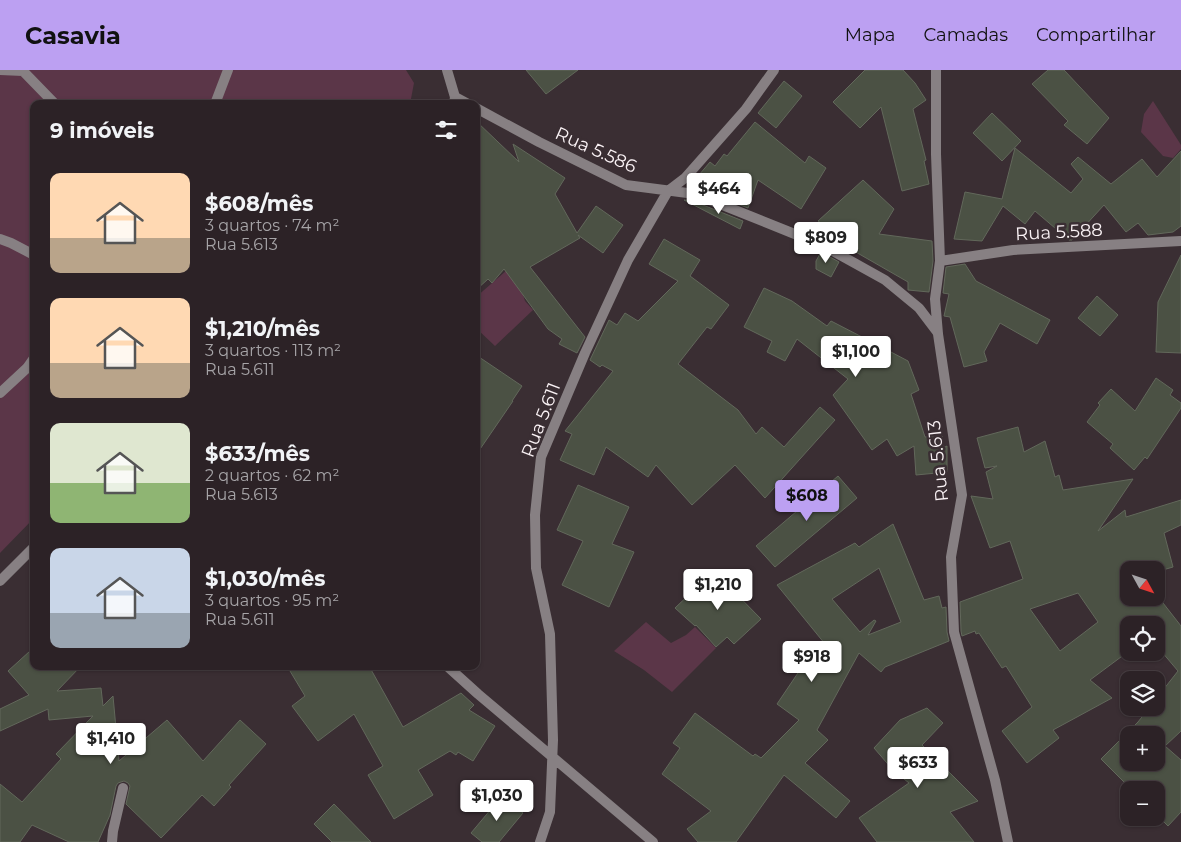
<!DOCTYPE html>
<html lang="pt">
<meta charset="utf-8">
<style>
body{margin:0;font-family:Montserrat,sans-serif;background:#382f32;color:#f1f3f6;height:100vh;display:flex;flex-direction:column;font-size:19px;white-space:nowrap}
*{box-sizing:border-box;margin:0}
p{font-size:16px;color:#a6a4a7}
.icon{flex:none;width:28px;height:28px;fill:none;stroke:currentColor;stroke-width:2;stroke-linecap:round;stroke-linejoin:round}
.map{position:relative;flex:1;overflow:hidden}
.drawer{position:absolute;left:30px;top:30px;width:450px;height:570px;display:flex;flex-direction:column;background:#2c2226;border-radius:10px;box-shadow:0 1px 4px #0004,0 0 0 1px #483f43}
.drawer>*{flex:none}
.needle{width:32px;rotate:130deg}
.fabs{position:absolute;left:1120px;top:491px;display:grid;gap:10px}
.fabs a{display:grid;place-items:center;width:45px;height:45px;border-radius:10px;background:#2c2226;box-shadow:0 1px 4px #0004,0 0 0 1px #483f43;font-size:25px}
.price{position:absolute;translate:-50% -42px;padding:0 11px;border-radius:5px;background:#fff;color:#222;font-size:16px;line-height:32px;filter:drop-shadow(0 1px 2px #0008)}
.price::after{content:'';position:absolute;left:50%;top:30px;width:15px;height:11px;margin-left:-8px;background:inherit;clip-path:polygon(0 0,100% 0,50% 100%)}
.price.on{background:#bca0f2;color:#111}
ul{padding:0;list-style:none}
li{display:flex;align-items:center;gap:15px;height:125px;padding:0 20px}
li span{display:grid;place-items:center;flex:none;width:140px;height:100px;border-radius:10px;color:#555}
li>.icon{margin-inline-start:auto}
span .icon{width:60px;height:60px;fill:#fffc;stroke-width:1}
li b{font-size:21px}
h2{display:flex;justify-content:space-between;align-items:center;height:60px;padding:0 20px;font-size:21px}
header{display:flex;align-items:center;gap:30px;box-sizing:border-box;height:70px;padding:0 25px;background:#bca0f2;color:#111}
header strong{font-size:24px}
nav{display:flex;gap:28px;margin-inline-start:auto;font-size:18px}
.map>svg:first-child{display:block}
.green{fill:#5b3648}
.building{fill:#4b5144;stroke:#62685b;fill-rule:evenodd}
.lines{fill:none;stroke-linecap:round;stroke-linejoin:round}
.street{stroke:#878083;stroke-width:10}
.labels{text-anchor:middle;stroke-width:5;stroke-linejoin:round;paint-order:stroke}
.street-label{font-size:18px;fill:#faf2f5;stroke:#3a2e33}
</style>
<header>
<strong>Casavia</strong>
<nav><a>Mapa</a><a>Camadas</a><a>Compartilhar</a></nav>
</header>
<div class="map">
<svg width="1181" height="772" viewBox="0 0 1181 772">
<rect width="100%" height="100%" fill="#3a2e33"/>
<path class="green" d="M0,0H406L414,13L410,34H34V448L0,483Z
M1153,31L1181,75V79L1173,88L1163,86L1141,62L1144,44Z
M513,195L525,231L533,240L495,276L476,258V227Z
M646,552L671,573L686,565L695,557L716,578L672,622L644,600L614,581Z"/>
<path class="building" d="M526,0H578L546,24Z
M865,0H903L915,13L926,30L913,39L926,90L924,91L929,114L902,121L881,37L860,58L833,32Z
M1048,0H1064L1109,48L1087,74L1064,55L1068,51L1032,14Z
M784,11L802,26L776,58L758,43Z
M992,43L1021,71L1002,91L973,63Z
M476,51L519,92L513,74L565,108L555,124L577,163L596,136L623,155L603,183L578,165L580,168L530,197L585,267L577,283L559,274L562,269L548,259L504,199L492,213L488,209L476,220Z
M755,52L805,93L809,86L826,98L801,139L758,110L748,138L698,118L691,117L693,112L710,92L715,96L724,84L727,86Z
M1015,78L1071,123L1083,109L1071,94L1078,87L1111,114L1142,89L1157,107L1181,81V156L1173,162L1148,165L1138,153L1126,162L1104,135L1072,170H1069L1035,141L1025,154L1003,136L982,171L954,169L965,122L1002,129Z
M863,110L894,139L879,164L932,171L933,191L929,222L908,220V212L847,177L845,180L827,170L832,161L818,151Z
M684,130L693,131L743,151L740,159Z
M664,169L700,190L690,206L729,235L711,259L707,257L678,294L738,340L756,364L762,357L784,377L820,337L835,350L765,428L735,395L692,435L656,395L648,407L606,377L594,405L560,390L572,364L565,361L613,301L602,295L600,297L590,290L609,250L617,255L625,243L638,251L678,211L649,194Z
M821,182L839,192L831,207L816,199V191Z
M1181,185V283L1156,282L1158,232Z
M965,194L976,211L1050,250L1037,274L1000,253L984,282L987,291L964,297L950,247L944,246L949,224L943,223L946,197Z
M764,218L792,231L827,256L831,251L864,268L871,274L872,272L908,291L919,320L911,324L925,367L942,366L943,378L947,376V402L916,405L914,376L897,386L887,369L872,380L833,325L848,309L797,269L785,291L767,282L772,271L744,257Z
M1097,226L1118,245L1100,266L1078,248Z
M476,285L522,316L512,331H513L476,385Z
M1156,308L1173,320L1170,325L1181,333V338L1147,389L1145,387L1134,400L1110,378L1113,374L1087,352L1100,335L1098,333L1111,319L1135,341Z
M1018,357L1024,382L1045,371L1055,407L1059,405L1063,420L1133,409L1098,461L1125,440L1126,447L1181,430V455L1164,463L1173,497L1156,502V500H1129V528H1156V524L1181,556V661L1165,676L1181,690V742L1168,756L1156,744V720H1132L1101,689L1138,652L1149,638H1156V629L1178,601L1156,575V555H1129V581L1090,610L1112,628L1053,660L1059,668L1027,693L1002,661L1032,637L1006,596L1002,598L979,563L976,564L975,561L962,566L961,561L960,532L1023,509L1010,471L990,478L971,426L993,429L986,402L997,396L985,398L977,368ZM1078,523L1098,552L1060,581L1030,539ZM1129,665H1156V692H1129Z
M838,406L857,428L775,497L756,476Z
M578,415L629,437L612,474L634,482L609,537L562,515L583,471L557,460Z
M893,454L924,530L939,526L942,538L946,537L947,562L949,571L885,597L881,602L859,583L817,660L828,670L805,693L850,731L836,748L784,705L736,772H698L687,759L711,741L662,704L680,678L673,673L695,643L753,686L755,684L761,688L799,650L777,634L804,594L812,604L834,585L777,515L855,473L859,477ZM879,498L901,552L868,565L876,551L874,550L860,562L832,529Z
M714,501L761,549L734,574L727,567L716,577L696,555L695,556L675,538Z
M30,581L34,584V596H81L57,621L101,618L103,636L113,626L119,691L167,650L203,691L240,650L266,674L229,715L231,717L214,736L202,725L161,768L126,734L130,716L128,713L124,711L118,713L116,716L110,745L98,772H69L32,755L20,772H0V714L22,732L61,689L56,684L93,646L49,650L48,639L0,661V639L29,625L8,601Z
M287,596H369L403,657L461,623L474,635L469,640L495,656L473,691L458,682L456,685L450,681L418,700L433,725L394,749L368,705L383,696L354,644L318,671L292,636L305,626Z
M927,638L943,653L922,675L978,731L950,742L974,772H877L859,748L909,713L893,700L874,678L900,650Z
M502,726L523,743L499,772H482L471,763Z
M334,734L371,772H332L314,754Z"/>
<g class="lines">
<path class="street" d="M0,0L23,1L55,34
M447,0L455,27L454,34
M936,0V84L940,191L935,229L938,264L962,425L951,487L954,562L995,710L1008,772
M455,27L468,34
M215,34L228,0
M476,38L539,72L626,115L695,124L822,175L885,210L919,238L938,263
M0,169L11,173L34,185
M940,191L1013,180L1181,171
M0,323L27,298L34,288
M0,511L34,477
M447,596L478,624L653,772
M112,772L113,761L123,718
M540,772L550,742L553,670L550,564L536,498L535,445L541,387L585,283L628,190L668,121L685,108L746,39L774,0"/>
</g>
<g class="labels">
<g class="street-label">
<text transform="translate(596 80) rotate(24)" y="6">Rua 5.586</text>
<text transform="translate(1059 162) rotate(-3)" y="6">Rua 5.588</text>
<text transform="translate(541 350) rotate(-69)" y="6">Rua 5.611</text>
<text transform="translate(938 391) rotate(-96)" y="6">Rua 5.613</text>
</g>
</g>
</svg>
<div class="fabs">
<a><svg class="needle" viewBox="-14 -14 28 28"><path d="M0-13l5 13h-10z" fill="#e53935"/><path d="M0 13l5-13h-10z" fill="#a6a4a7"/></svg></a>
<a><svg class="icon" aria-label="locate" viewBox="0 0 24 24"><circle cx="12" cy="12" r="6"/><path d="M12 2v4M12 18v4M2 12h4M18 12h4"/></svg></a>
<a><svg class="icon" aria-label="layers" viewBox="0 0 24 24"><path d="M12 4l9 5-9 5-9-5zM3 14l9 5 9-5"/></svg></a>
<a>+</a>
<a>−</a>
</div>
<b class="price" style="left:719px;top:145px">$464</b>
<b class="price" style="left:826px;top:194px">$809</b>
<b class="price" style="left:856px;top:308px">$1,100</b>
<b class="price on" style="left:807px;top:452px">$608</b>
<b class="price" style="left:718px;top:541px">$1,210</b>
<b class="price" style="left:812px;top:613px">$918</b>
<b class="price" style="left:111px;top:695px">$1,410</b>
<b class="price" style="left:918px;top:719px">$633</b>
<b class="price" style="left:497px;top:752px">$1,030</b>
<section class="drawer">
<h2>9 imóveis<svg class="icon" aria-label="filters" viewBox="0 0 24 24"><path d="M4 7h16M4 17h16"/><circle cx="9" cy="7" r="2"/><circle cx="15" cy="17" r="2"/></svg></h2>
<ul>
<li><span style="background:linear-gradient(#ffd9b3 65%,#b9a48a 0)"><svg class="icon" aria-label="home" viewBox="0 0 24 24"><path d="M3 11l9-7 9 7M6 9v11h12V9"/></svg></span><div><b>$608/mês</b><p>3 quartos · 74 m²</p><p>Rua 5.613</p></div></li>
<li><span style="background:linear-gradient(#ffd9b3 65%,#b9a48a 0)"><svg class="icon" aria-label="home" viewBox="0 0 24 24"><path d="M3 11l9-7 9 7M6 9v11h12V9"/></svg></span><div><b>$1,210/mês</b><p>3 quartos · 113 m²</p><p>Rua 5.611</p></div></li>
<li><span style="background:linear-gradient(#dfe7d0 60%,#8fb573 0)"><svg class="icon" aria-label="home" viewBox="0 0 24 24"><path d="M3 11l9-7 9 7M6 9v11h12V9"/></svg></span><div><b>$633/mês</b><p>2 quartos · 62 m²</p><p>Rua 5.613</p></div></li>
<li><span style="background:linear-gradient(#c9d6e8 65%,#9aa5b1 0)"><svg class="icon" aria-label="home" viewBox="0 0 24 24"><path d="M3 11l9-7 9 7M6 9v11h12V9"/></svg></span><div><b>$1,030/mês</b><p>3 quartos · 95 m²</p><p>Rua 5.611</p></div></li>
</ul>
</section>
</div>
